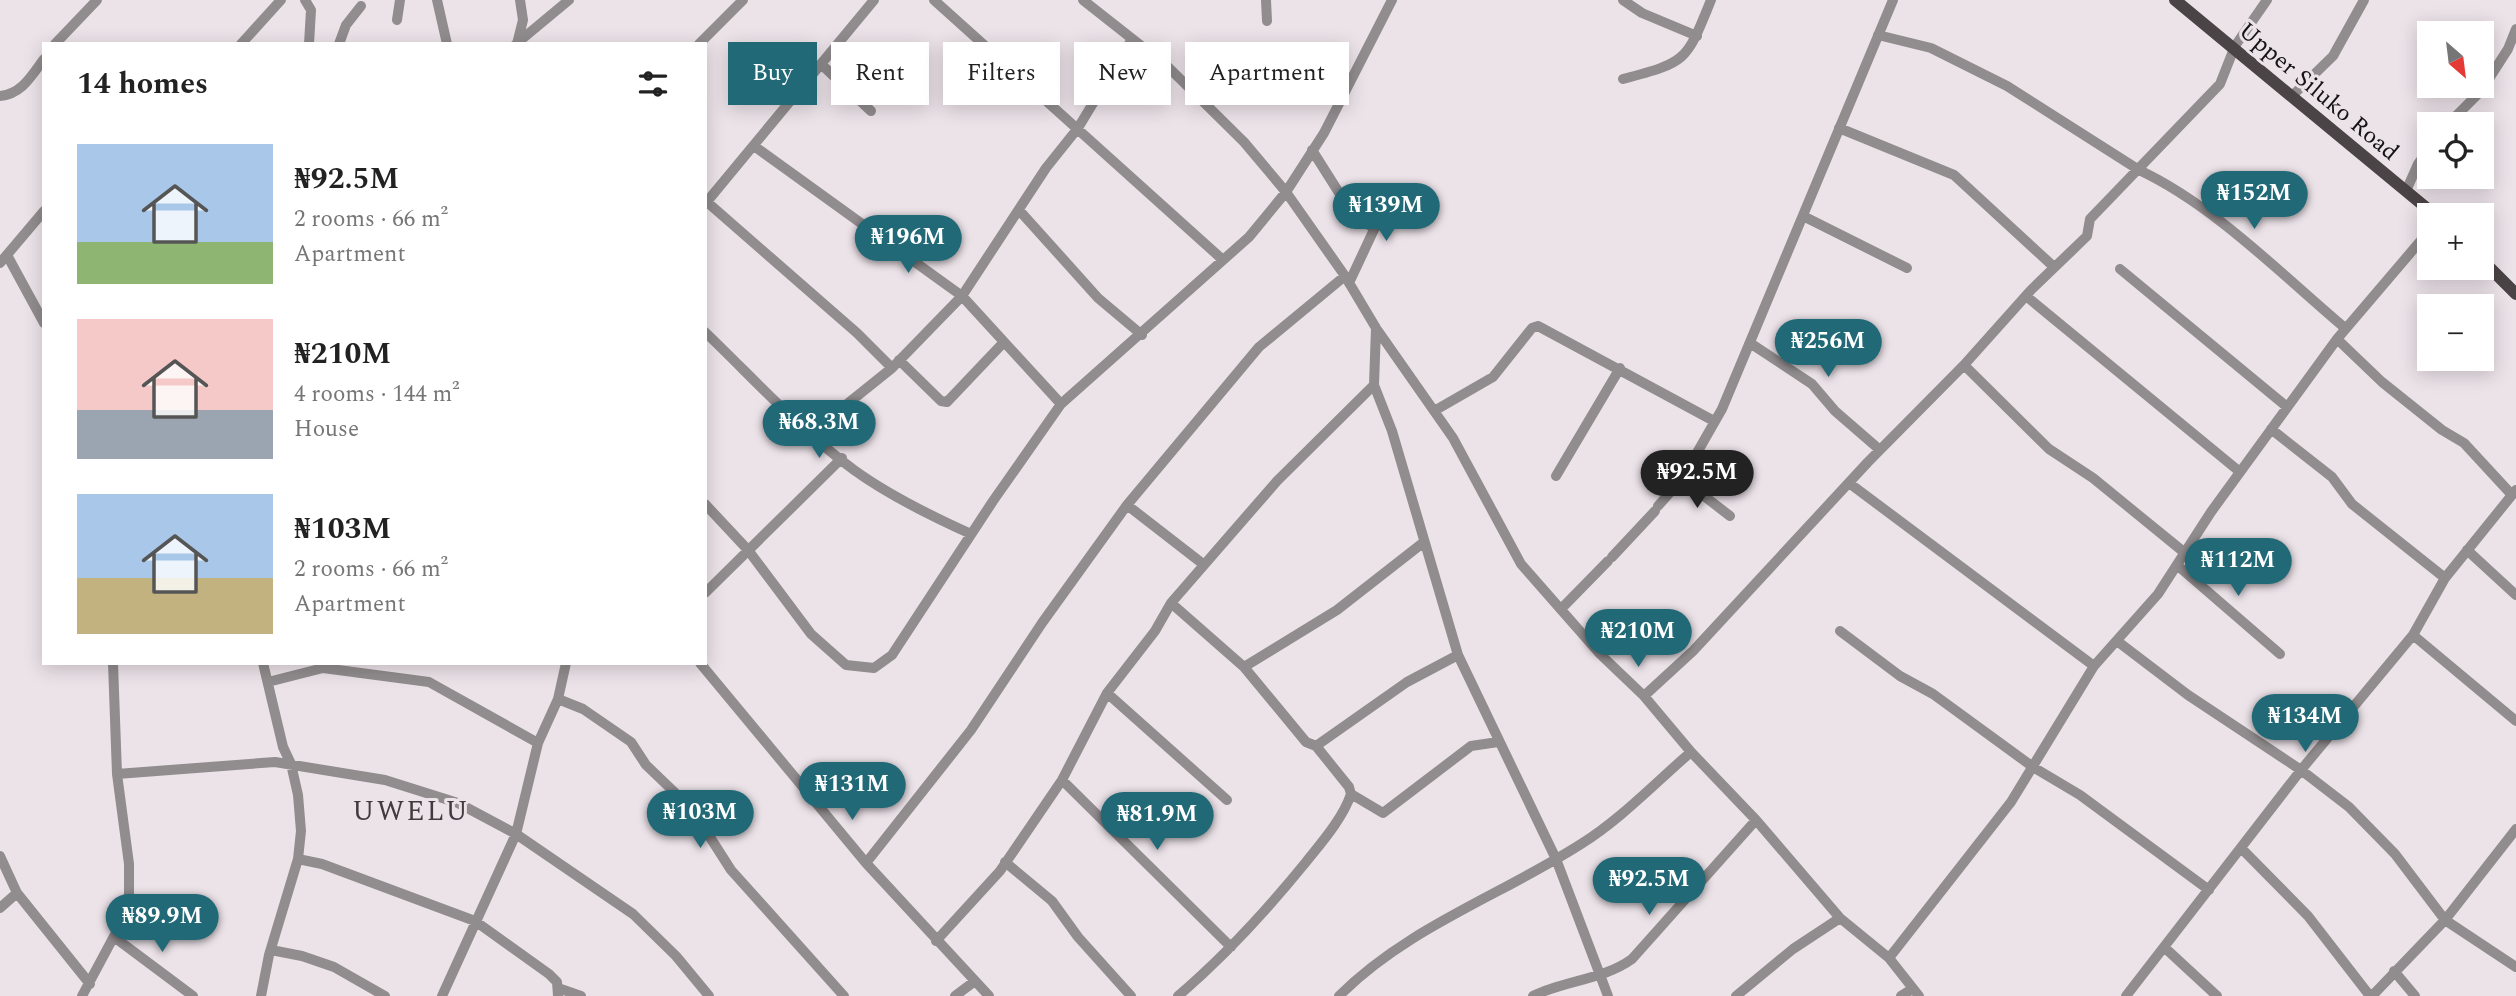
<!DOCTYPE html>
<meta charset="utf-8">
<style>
body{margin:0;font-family:Spectral,serif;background:#f2f2f2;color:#222;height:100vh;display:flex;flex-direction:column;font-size:26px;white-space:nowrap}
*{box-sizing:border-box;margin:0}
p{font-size:23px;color:#767676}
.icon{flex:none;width:38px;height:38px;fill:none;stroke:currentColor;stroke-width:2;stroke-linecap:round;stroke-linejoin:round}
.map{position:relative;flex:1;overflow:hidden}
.panel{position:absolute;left:42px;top:42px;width:665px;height:623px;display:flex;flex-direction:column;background:#fff;border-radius:0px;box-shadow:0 4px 18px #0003}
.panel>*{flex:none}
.hud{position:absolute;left:728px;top:42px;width:665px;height:63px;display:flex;gap:14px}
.needle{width:46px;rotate:152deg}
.fabs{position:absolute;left:2417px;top:21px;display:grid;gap:14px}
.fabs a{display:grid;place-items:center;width:77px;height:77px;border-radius:0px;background:#fff;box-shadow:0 4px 18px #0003;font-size:35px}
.price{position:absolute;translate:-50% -60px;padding:0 16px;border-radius:24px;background:#216976;color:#fff;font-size:23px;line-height:46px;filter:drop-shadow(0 2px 4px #0008)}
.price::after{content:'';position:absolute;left:50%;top:42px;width:21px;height:16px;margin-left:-10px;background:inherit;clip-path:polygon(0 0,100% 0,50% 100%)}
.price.current{background:#222;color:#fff}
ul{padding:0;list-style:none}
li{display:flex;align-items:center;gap:21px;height:175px;padding:0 35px}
li span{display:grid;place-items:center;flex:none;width:196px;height:140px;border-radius:0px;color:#555}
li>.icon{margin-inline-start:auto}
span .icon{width:84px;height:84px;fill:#fffc;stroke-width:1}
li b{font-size:30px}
h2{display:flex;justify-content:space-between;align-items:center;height:84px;padding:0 35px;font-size:30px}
.chip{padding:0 24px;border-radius:0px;background:#fff;box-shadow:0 4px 18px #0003;font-size:24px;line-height:63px}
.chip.current{background:#216976;color:#fff}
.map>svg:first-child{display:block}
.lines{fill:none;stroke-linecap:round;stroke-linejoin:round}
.minor{stroke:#918c8d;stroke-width:10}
.major{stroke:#4b4446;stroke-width:12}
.labels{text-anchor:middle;stroke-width:6;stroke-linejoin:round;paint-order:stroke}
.street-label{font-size:24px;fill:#161315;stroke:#ece3e9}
.quarter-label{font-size:28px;letter-spacing:2px;fill:#413a3f;stroke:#ece3e9}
</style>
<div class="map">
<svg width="2516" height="996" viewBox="0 0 2516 996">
<rect width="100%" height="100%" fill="#ece3e9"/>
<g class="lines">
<path class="minor" d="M305,0L311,10L309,44
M437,0L447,44
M934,0L1223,260
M1083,0L1168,67L1244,142L1286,192L1345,276L1376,328L1453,438L1521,564L1600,654L1644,696L1691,752L1756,820L1840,918L1889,958L1919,996
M1266,0L1267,21
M1623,0L1642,13L1697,36
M397,20L400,0
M1878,35L1931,48L2007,86L2139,170C2214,205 2282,275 2345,328
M518,40L523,20L520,0
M55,44L97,0
M241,44L281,0
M339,44L346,25L361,6
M516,44L569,0
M699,44L743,0
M822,65L871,111
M1623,79C1687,62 1686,62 1711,0
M2293,95L2333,56L2364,0
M0,96C22,94 32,75 44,59
M2448,124L2481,91L2508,49L2516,29
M1839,128L1954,175L2054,267
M754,146L962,296L1061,404
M1312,150L1355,218L1375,228
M2406,191L2418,164L2429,149
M707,202L857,333L892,368
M705,204L874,0
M1019,210L1098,298L1142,335
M1803,216L1907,268
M7,255L44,323
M0,263L44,211
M2120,269L2287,407
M1349,283L1378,221L1409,191
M2026,296L2240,472
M1376,328L1374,385L1392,431L1458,655L1556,859L1608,996
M705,332C753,378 800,430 854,470C890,496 931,516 971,534
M2337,339L2382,382L2442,430L2464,443L2512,495
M1750,343L1812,384L1835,411L1880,450
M899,360L941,401L947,402L1004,342
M1964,365L2049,449L2093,478L2185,553
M1434,411L1493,377L1532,328L1538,326L1714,421
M2271,429L2332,477L2352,504L2445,578
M811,433L892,368L962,296L1046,168L1078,128L1132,39
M1556,476L1620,368
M1682,479L1730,516
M1849,483L2094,666
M705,504L748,550L811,634L846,665L874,668L892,655L993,501L1061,404L1249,237L1286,192L1324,133L1392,0
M1127,505L1203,564
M1658,506L1682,479L1722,409L1893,0
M2467,550L2516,595
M1612,557L1655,511
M2177,565L2280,654
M705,593L842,458
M1171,603L1244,667L1306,742L1316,746L1349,787L1351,794C1343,818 1322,842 1306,862C1267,910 1226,955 1178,996
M1561,609L1608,561
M1840,631L1900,676L1933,694L2033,767L2080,795L2209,890
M2413,635L2516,721
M2117,641L2188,695L2301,770L2349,807L2395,854L2445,920L2516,967
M700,663L866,863L989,996
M1244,667L1337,610L1424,542
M268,682L323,668L429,682L538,743
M1107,693L1227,800
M1644,696L1693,651L1868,462L1964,365L2031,290L2087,236L2090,219L2220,84L2235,46L2267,0
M558,699L583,709L631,742L646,765L692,809L731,870L844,996
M1316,746L1407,682L1458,655
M117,774L275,762L385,780L458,803L516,834L633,914L676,956L709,996
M1062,780L1231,947
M1351,794L1383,813L1471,746L1498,742
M2242,849L2308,916L2370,996
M0,856L17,893L0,908
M298,859L322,864L475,921L549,974L557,982L558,996
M1005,862L1052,901L1078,937L1131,996
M866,863L971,730L1042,623L1127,505L1259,347L1345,276
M17,893L90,984
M114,937L193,996
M936,941L1000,871L1062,780L1107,693L1155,631L1171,603L1277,481L1374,385
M2164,947L2217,996
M271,950L302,956L334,967L385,996
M1889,958L2011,802L2094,666L2158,594L2211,512L2337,339L2429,231
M2394,971L2415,996
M558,988L581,996
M82,996L120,925L129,894V864L117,774L113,663
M261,996L269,955L298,859L301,831L298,795L291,764L283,747L263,663
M442,996L516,834L538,743L558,699L566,663
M955,996L975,981
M1339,996C1408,927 1500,896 1581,844C1621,819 1655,783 1691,752
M1533,996C1565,980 1603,980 1632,959L1756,820
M1736,996L1793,949L1840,918
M1901,996L1912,989
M2126,996L2301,770L2413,635L2445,578L2516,490
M2372,996L2445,920L2516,829"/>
<path class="major" d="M2175,0L2435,215
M2482,260L2516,294"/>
</g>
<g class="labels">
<g class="street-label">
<text transform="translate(2319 91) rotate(40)" y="8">Upper Siluko Road</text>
</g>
<g class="quarter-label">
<text x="411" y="820">UWELU</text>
</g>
</g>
</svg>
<div class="fabs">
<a><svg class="needle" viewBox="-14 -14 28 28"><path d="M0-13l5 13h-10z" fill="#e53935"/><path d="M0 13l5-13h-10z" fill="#767676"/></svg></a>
<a><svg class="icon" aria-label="locate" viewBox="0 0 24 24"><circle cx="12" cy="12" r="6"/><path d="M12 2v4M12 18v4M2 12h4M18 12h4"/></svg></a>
<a>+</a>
<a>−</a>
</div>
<b class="price" style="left:2254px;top:231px">₦152M</b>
<b class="price" style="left:1386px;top:243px">₦139M</b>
<b class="price" style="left:908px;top:275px">₦196M</b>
<b class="price" style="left:1828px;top:379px">₦256M</b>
<b class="price" style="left:819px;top:460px">₦68.3M</b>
<b class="price current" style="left:1697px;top:510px">₦92.5M</b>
<b class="price" style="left:2238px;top:598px">₦112M</b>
<b class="price" style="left:1638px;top:669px">₦210M</b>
<b class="price" style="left:2305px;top:754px">₦134M</b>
<b class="price" style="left:852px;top:822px">₦131M</b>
<b class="price" style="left:700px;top:850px">₦103M</b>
<b class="price" style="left:1157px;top:852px">₦81.9M</b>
<b class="price" style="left:1649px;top:917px">₦92.5M</b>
<b class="price" style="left:162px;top:954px">₦89.9M</b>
<div class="hud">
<a class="chip current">Buy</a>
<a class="chip">Rent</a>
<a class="chip">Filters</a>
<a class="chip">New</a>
<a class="chip">Apartment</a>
</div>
<section class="panel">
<h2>14 homes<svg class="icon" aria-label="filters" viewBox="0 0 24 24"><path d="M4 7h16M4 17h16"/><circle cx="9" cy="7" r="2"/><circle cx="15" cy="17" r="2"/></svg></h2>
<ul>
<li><span style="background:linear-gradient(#a9c7e8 70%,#8fb573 0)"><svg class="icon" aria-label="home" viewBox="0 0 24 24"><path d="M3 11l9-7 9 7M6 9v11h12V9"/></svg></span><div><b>₦92.5M</b><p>2 rooms · 66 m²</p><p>Apartment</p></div></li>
<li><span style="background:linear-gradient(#f6c9c9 65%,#9aa5b1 0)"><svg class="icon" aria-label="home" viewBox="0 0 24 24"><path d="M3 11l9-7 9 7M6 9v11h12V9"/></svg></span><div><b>₦210M</b><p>4 rooms · 144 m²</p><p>House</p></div></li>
<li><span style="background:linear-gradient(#a9c7e8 60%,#c2b280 0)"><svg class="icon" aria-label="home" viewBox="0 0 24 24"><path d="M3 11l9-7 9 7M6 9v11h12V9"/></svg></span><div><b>₦103M</b><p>2 rooms · 66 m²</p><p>Apartment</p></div></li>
</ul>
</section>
</div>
